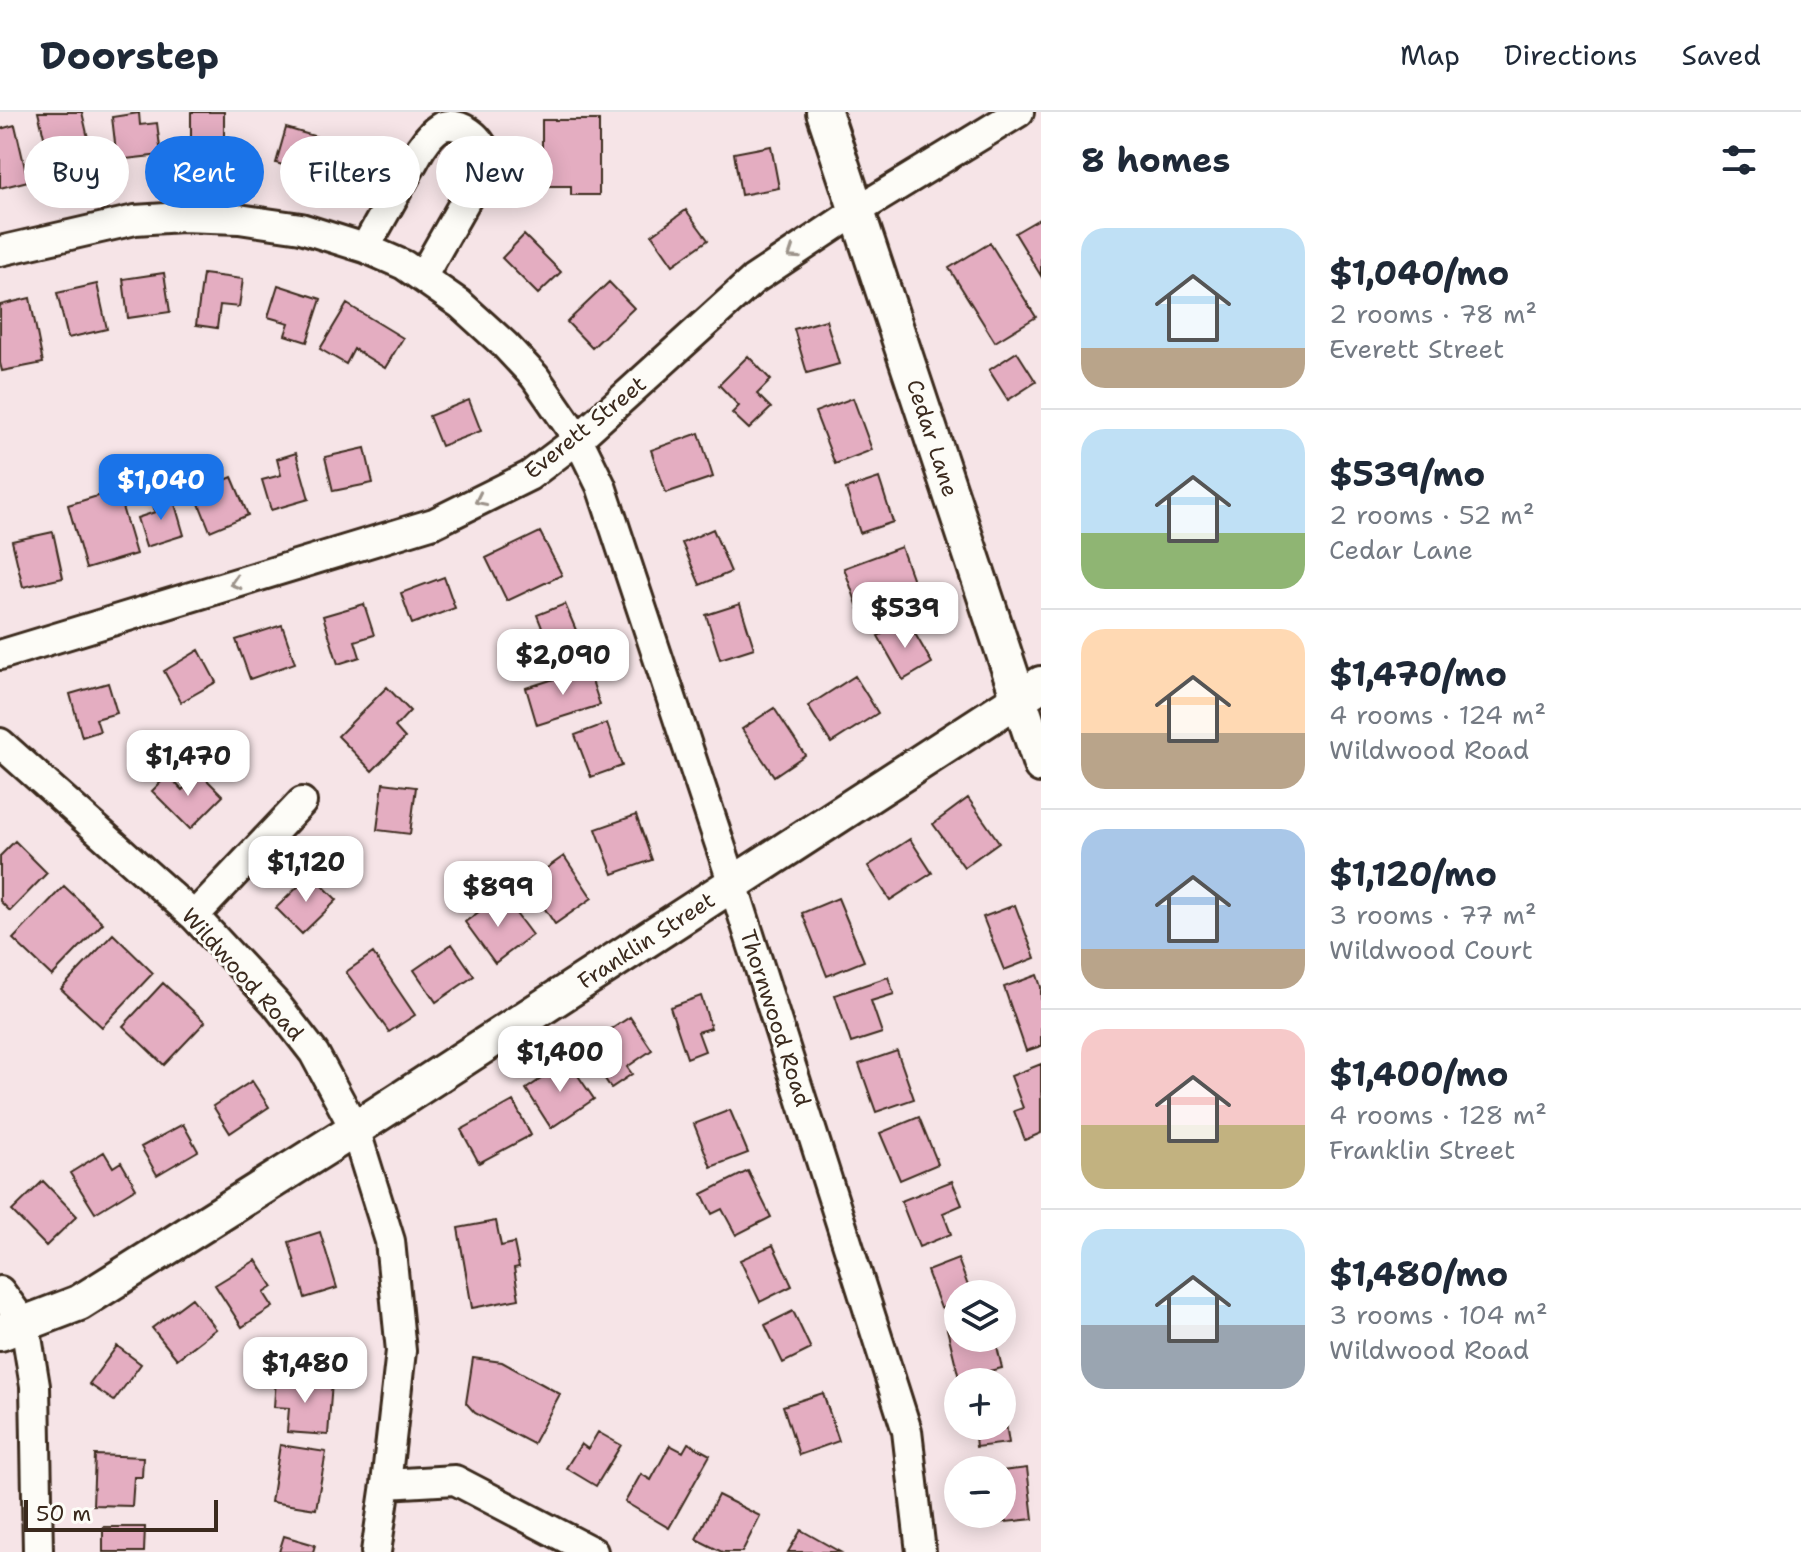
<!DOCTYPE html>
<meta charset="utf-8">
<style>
body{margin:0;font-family:"Shantell Sans",sans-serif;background:#f6f6f7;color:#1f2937;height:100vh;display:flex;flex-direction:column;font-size:30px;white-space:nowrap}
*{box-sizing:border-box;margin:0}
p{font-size:26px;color:#747a83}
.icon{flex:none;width:44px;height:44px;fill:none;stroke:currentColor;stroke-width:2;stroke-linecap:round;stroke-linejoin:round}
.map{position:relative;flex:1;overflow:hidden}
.sheet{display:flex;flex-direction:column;background:#fff;width:760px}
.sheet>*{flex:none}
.guide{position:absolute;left:24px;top:24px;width:760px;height:72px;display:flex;gap:16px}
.buttons{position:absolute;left:944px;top:1168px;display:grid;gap:16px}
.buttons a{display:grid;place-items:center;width:72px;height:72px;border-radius:50%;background:#fff;box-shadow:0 4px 20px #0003;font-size:40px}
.scale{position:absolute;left:24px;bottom:20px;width:194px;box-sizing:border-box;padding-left:8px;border:4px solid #3b2a1e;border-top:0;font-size:22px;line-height:28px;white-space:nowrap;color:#3b2a1e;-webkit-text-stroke:6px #fdfcf7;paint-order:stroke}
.price{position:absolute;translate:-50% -68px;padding:0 18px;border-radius:16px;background:#fff;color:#222;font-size:26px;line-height:52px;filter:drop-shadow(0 2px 4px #0008)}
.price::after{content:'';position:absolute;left:50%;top:48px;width:24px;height:18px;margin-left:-12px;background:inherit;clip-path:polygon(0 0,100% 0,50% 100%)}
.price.active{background:#1a73e8;color:#fff}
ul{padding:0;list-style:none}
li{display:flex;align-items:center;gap:24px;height:200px;padding:0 40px}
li+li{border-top:2px solid #e0e1e3}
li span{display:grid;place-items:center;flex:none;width:224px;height:160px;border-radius:24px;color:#555}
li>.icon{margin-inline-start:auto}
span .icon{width:96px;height:96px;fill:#fffc;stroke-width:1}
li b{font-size:34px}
h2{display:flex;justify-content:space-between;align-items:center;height:96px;padding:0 40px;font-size:34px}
.pill{padding:0 28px;border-radius:36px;background:#fff;box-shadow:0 4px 20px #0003;font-size:28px;line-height:72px}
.pill.active{background:#1a73e8;color:#fff}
header{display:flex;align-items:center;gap:48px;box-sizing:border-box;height:112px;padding:0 40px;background:#fff;border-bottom:2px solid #e0e1e3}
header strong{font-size:38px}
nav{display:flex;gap:44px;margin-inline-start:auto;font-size:28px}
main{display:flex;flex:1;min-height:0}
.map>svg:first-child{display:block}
.building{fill:#e4adc1;stroke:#3b2a1e;stroke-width:2}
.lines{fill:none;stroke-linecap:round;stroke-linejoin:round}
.minor-casing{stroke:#3b2a1e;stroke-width:34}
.tertiary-casing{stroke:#3b2a1e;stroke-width:40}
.minor{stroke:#fdfcf7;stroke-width:28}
.tertiary{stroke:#fdfcf7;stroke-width:34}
.oneway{stroke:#9c938a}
.labels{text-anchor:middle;stroke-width:6;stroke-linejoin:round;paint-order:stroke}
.street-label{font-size:22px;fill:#3b2a1e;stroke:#fdfcf7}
</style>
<header>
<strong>Doorstep</strong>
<nav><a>Map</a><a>Directions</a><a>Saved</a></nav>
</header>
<main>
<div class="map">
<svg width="1041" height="1440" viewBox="0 0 1041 1440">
<rect width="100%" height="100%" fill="#f6e4e7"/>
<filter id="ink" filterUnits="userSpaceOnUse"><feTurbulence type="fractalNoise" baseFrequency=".0125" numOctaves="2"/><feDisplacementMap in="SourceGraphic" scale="16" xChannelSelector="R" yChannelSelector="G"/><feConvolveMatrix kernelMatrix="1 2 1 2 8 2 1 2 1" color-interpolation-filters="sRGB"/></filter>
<g filter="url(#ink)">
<path class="building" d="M38,0H82L94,52L53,62Z
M191,0H224V44H191Z
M139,1L140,13L157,11L161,43L117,48L112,5Z
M542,8H599V83H571V74H542Z
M15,13L28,69L0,76V17Z
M286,16L348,34L337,69L276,51Z
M771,34L779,76L741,83L734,41Z
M686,98L708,128L673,153L652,123Z
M1041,106V164L1015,121Z
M524,123L561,160L538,182L502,146Z
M990,131L1036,205L995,230L949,156Z
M164,161L170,200L128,206L123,167Z
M203,162L243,167L239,195L220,193L217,216L196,213Z
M609,170L634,196L592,236L567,210Z
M97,172L107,217L68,226L57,181Z
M278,173L321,187L307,230L285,223L289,211L268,205Z
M30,186L43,251L2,259L0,251V193Z
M347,192L403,226L385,256L354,237L346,252L320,237Z
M826,208L839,252L807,261L794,217Z
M1017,240L1036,270L1008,288L989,258Z
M748,244L771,268L757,282L771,296L749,317L732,301L739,294L719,273Z
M853,286L872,338L835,352L815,300Z
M469,288L481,319L441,334L429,304Z
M699,321L713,365L666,381L651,338Z
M365,336L373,371L333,379L325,345Z
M296,341L309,387L271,398L262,368L281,363L277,347Z
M232,365L248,403L210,419L198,389L219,380L216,372Z
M879,366L893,410L860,421L846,377Z
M117,378L136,442L86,457L68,393Z
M172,382L184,423L146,435L137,406L155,400L152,388Z
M713,417L731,460L700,473L682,431Z
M53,420L63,466L23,475L12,429Z
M540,420L562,463L507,489L486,446Z
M901,435L916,477L859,498L844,456Z
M444,465L455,496L412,512L401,481Z
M364,492L374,523L355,529L360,545L338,552L323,504Z
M565,492L581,530L552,541L537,503Z
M740,492L754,536L720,547L706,503Z
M907,508L932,551L903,568L878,524Z
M282,513L295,551L250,567L236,528Z
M199,538L216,570L181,590L164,559Z
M588,556L600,593L537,613L526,576Z
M855,564L878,601L831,631L808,594Z
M108,571L117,601L96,607L100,619L82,625L70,582Z
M387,575L410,599L395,615L405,626L372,659L338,624Z
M774,596L805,643L774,664L742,617Z
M607,611L622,654L591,665L575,623Z
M200,661L223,684L190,717L152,679L168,663L182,678Z
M383,671L416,675L410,722L377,718Z
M968,686L999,730L964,755L933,712Z
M636,703L652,748L613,762L596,717Z
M910,727L932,761L890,788L868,754Z
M15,729L47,761L10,799L0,789V744Z
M564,744L592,786L555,812L527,770Z
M311,762L337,788L302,822L276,796Z
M64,774L103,811L52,864L13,827Z
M502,783L532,823L495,851L465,810Z
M838,786L864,849L827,864L802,801Z
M1015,793L1035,846L1004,858L983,805Z
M113,822L153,861L102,915L61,877Z
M452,832L474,864L436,890L414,858Z
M373,841L415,903L389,920L346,860Z
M1037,863L1041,875V934L1026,939L1004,875Z
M888,865L894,882L871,889L882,921L851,931L835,883Z
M163,871L205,910L164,953L123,914Z
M701,884L711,916L698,920L705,939L687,946L670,895Z
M630,905L652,938L627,955L632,962L611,976L584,935Z
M897,939L914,987L876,1000L859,952Z
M568,949L594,987L551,1016L526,977Z
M1041,952V1021L1025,1028L1014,999L1023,996L1011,964Z
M252,969L269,995L230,1021L213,994Z
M513,989L531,1023L479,1051L461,1018Z
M730,998L748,1041L711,1055L694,1012Z
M919,1005L938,1052L900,1068L880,1021Z
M183,1012L198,1039L157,1063L141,1035Z
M104,1040L113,1055L121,1050L136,1076L95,1101L70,1061Z
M748,1059L771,1105L736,1123L722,1097L712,1102L702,1082Z
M43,1069L77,1104L46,1134L12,1099Z
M952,1069L962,1093L943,1101L951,1122L919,1135L901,1089Z
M496,1109L501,1134L514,1131L519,1155L514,1156L519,1187L472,1196L458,1116Z
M320,1120L337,1176L305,1186L289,1130Z
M773,1133L792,1174L760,1190L740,1148Z
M958,1147L971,1182H958V1190L941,1196L927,1159Z
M256,1148L273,1175L264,1181L273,1195L242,1215L215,1173Z
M192,1186L216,1217L177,1247L152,1216Z
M793,1199L811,1237L783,1251L765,1213Z
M958,1214V1226H1002L1003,1228L996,1230L1002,1256L959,1266L947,1217Z
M117,1234L141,1252L114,1289L89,1272Z
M473,1246L502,1250L560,1282L533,1332L475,1301L466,1291Z
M276,1266L332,1270L328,1323L287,1320L289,1296L274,1295Z
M823,1281L839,1329L799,1343L783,1294Z
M1002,1287L1009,1331L976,1335L974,1314H1002Z
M598,1320L621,1333L596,1374L566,1356L581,1332L588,1337Z
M688,1331L710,1343L669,1416L625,1390L641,1362L651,1368L670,1333L683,1340Z
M280,1333L326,1340L316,1397L271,1390Z
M95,1343L143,1345L142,1365H134L132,1394L93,1393Z
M1027,1356L1033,1407L987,1412L986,1402H1002V1359Z
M718,1383L760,1404L742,1440H722L696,1427Z
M103,1415H145L144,1440H103Z
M801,1418L840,1440H788Z
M284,1424L315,1433L313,1440H279Z"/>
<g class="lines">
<g class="minor-casing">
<path id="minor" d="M365,136L421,36C426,29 431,21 439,16C455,6 482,24 485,42C486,47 484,51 484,56L422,165
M0,139L135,108L182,105L239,107L301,116L365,136L404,153L460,192L505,233L535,265L578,327L601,374L733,772L907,1319L921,1440
M0,543L434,411L529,364L578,327L753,168L858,98L1019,0
M0,631L194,804L276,892L314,941L355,1017L390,1129L401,1239L386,1372L376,1440
M194,804L302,690
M0,1179L25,1213L35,1274L38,1440
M386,1372L455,1368L593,1440"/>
</g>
<g class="tertiary-casing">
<path id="tertiary" d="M824,0L1041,653
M0,1221L79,1191L355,1017L1041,572"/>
</g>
<use href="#minor" class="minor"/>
<use href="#tertiary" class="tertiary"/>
</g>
<defs><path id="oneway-chevron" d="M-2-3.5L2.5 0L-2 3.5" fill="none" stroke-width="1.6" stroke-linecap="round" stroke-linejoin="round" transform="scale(2)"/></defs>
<g class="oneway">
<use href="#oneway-chevron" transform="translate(793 142) rotate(146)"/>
<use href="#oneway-chevron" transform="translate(480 388) rotate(154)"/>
<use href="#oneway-chevron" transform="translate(235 471) rotate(163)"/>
</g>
</g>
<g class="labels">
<g class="street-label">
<text transform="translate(585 315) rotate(-39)" y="8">Everett Street</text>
<text transform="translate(933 326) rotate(72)" y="8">Cedar Lane</text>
<text transform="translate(646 828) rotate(-33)" y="8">Franklin Street</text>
<text transform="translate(243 862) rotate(48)" y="8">Wildwood Road</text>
<text transform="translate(776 906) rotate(72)" y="8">Thornwood Road</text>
</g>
</g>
</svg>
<div class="buttons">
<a><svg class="icon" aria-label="layers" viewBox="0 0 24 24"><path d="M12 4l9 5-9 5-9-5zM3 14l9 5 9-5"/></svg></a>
<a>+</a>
<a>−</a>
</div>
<div class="scale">50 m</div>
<b class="price active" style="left:161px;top:410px">$1,040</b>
<b class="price" style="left:905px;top:538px">$539</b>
<b class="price" style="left:563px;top:585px">$2,090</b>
<b class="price" style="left:188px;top:686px">$1,470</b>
<b class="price" style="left:306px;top:792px">$1,120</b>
<b class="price" style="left:498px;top:817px">$899</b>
<b class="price" style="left:560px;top:982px">$1,400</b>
<b class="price" style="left:305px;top:1293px">$1,480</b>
<div class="guide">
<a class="pill">Buy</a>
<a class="pill active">Rent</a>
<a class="pill">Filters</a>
<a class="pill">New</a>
</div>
</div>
<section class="sheet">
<h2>8 homes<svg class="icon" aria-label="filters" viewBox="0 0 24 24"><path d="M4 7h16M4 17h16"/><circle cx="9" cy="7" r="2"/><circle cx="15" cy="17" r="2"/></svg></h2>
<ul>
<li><span style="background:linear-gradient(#bfe0f5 75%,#b9a48a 0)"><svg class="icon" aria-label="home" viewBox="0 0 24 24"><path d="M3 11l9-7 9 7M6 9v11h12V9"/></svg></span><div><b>$1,040/mo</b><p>2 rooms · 78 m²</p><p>Everett Street</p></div></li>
<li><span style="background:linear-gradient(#bfe0f5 65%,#8fb573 0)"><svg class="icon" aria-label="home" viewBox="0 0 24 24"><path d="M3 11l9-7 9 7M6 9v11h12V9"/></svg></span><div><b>$539/mo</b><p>2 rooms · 52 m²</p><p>Cedar Lane</p></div></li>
<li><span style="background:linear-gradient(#ffd9b3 65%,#b9a48a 0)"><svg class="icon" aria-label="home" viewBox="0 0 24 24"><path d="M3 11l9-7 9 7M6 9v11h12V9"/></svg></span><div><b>$1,470/mo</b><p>4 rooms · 124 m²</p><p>Wildwood Road</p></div></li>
<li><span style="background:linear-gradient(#a9c7e8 75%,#b9a48a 0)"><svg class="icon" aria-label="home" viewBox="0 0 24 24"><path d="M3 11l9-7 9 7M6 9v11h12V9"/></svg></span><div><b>$1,120/mo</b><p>3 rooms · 77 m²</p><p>Wildwood Court</p></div></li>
<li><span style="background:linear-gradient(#f6c9c9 60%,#c2b280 0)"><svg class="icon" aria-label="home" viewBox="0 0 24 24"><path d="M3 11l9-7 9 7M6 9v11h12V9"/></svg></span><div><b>$1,400/mo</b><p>4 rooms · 128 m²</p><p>Franklin Street</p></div></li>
<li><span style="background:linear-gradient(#bfe0f5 60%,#9aa5b1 0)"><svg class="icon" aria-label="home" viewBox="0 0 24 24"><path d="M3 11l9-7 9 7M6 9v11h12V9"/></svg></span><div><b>$1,480/mo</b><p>3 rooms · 104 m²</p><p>Wildwood Road</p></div></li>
</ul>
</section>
</main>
